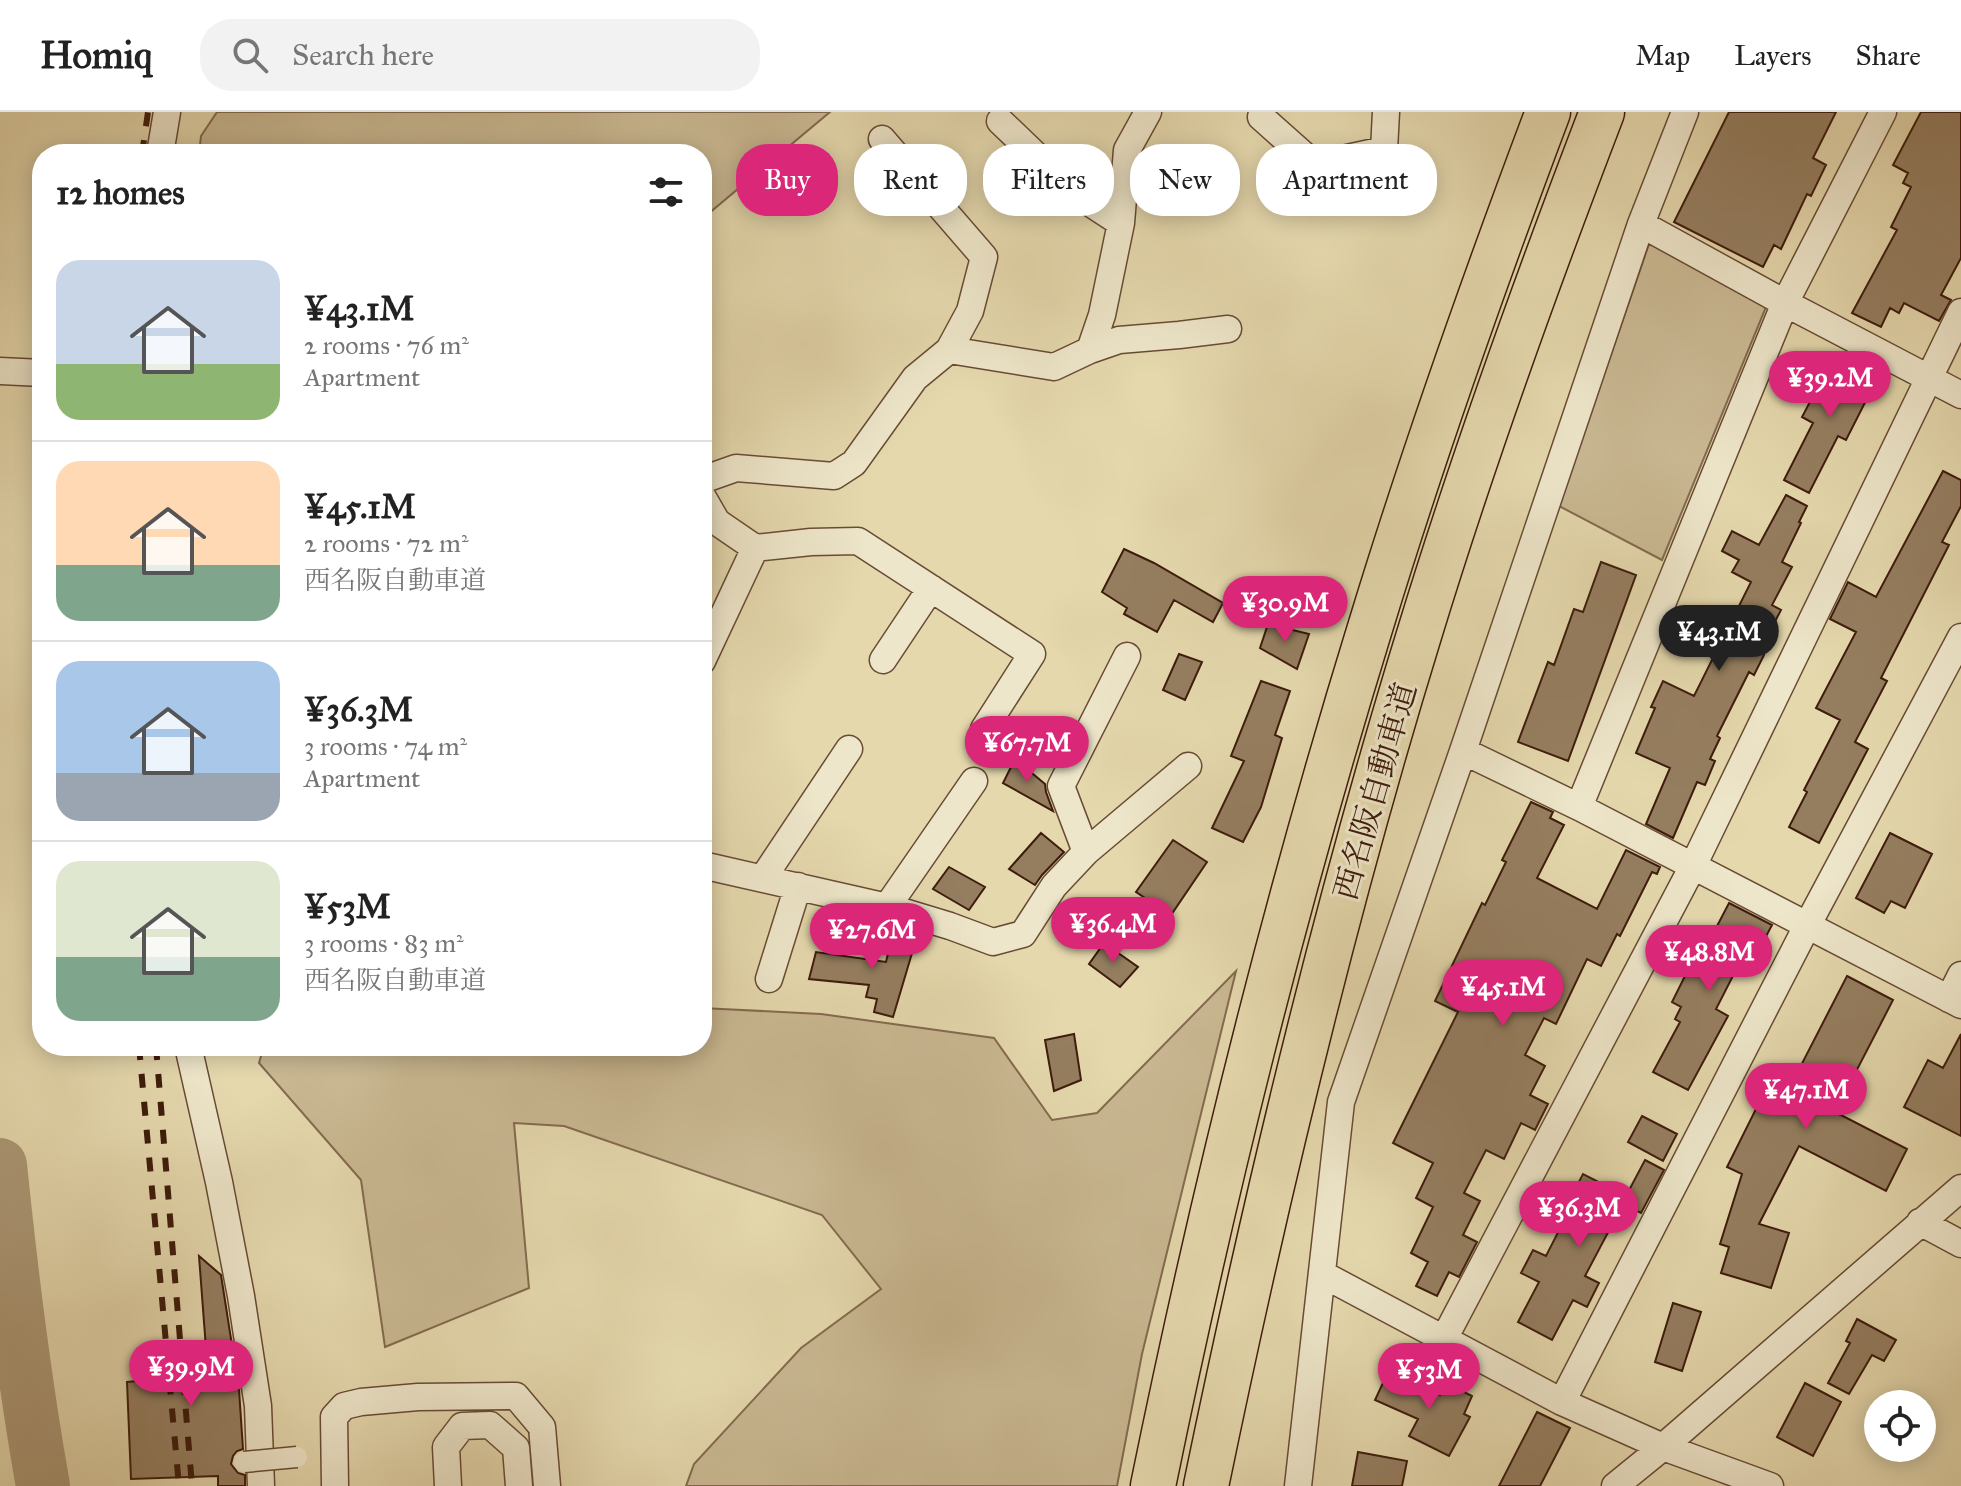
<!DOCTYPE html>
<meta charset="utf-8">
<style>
body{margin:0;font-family:"IM FELL Great Primer","Noto Serif JP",serif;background:#f2f2f2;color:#222;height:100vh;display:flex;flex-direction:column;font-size:30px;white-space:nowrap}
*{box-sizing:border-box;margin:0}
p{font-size:26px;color:#767676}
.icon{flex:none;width:44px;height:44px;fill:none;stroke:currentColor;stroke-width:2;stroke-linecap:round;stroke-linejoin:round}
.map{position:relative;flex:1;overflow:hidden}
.side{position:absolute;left:32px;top:32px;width:680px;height:912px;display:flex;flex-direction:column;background:#fff;border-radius:32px;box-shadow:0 4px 20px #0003}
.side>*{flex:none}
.hud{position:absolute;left:736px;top:32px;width:760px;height:72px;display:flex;gap:16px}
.buttons{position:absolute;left:1864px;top:1278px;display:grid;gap:16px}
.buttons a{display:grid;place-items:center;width:72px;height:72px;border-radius:50%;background:#fff;box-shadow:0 4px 20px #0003;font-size:40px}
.price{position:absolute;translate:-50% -68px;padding:0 18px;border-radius:28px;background:#db2777;color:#fff;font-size:26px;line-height:52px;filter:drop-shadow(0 2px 4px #0008)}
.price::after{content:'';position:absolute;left:50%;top:48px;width:24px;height:18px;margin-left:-12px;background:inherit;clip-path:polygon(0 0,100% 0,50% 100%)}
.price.on{background:#222;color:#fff}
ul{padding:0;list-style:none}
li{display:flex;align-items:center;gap:24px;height:200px;padding:0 24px}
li+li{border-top:2px solid #e0e0e0}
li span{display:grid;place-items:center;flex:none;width:224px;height:160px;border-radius:24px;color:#555}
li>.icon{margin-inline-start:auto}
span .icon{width:96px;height:96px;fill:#fffc;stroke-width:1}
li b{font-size:34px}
h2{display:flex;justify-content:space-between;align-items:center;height:96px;padding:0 24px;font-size:34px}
.pill{padding:0 28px;border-radius:32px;background:#fff;box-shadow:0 4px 20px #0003;font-size:28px;line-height:72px}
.pill.on{background:#db2777;color:#fff}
header{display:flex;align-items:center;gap:48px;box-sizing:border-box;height:112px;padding:0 40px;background:#fff;border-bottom:2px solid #e0e0e0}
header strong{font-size:38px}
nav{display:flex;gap:44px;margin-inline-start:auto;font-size:28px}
.search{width:560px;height:72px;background:#f2f2f2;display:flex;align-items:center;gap:20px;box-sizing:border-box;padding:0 28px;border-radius:32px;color:#767676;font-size:30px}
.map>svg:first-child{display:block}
.green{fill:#c9b892;stroke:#846a4f;stroke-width:2}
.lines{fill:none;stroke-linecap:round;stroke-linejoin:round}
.river{stroke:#ac9876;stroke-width:54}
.building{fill:#957e60;stroke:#3e1c0c;stroke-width:2}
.minor-casing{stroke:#684b34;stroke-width:29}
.motorway-casing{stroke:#3e1c0c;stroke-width:47}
.minor{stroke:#eee6ca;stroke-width:26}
.motorway{stroke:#e5d8ad;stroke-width:44}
.rail{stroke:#3e1c0c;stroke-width:6;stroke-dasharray:14 14;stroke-linecap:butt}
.pedestrian-bridge-casing{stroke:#684b34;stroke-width:23;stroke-linecap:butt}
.pedestrian-bridge{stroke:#eee6ca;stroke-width:20}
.labels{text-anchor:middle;stroke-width:6;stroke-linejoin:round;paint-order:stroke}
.street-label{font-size:32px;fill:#3e1c0c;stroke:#eee6ca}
</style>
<header>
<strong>Homiq</strong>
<div class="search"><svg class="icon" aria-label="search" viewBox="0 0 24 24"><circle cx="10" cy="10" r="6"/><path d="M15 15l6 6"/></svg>Search here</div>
<nav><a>Map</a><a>Layers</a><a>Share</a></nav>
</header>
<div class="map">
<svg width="1961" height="1374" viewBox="0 0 1961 1374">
<rect width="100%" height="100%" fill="#e5d8ad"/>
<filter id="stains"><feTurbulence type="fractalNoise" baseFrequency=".0025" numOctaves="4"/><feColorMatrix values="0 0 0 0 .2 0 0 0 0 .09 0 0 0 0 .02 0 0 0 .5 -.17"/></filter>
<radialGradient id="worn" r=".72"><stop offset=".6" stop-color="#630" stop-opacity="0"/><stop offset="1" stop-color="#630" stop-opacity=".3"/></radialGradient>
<path class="green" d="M217,0H830L702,107V42H199L201,24Z
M1650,129L1691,139L1766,195L1662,448L1559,394Z
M1236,859L1142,1242L1117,1374H686L694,1352L801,1236L881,1177L822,1103L564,1014L514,1011L529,1176L385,1235L361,1068L259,951L264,934H702V896L821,902L994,926L1052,1008L1097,1001Z"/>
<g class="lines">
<path class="river" d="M0,1053C11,1161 24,1267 43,1374"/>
</g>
<path class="building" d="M1729,0H1836L1813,46L1826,53L1811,84L1807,82L1781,137L1774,133L1763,155L1674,110Z
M1921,0H1961V146L1941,183L1951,188L1939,209L1904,191L1899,201L1890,196L1881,215L1852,201L1897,118L1891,115L1911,75L1903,71L1908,61L1893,53Z
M1834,244L1877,267L1846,328L1838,324L1809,381L1784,368L1813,311L1802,305Z
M1943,359L1961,368V394L1942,430L1949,433L1881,566L1887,569L1855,630L1868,637L1819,731L1789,715L1807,680L1804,678L1840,608L1816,596L1856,520L1830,507L1848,470L1876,485Z
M1786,383L1807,394L1799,410L1801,411L1782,450L1792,455L1772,493L1781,498L1759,540L1764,543L1754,563L1749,560L1717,624L1720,626L1710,647L1715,649L1705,673L1697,670L1673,726L1646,712L1670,656L1636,641L1655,596L1651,595L1663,569L1694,584L1751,470L1732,460L1739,448L1722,439L1732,419L1759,433Z
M1124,437L1154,451L1223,491L1213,510L1174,488L1157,520L1124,502L1127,496L1102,480Z
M1601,450L1636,463L1568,649L1518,630L1548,550L1554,553L1574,497L1583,500Z
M1268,512L1309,522L1297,557L1260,536Z
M1179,542L1202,550L1185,588L1163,578Z
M1261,569L1290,579L1275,623L1282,626L1261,695L1243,730L1212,716L1244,649L1231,644Z
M1015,647L1045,672L1046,680L1053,699L1003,671Z
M1531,690L1553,700L1550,706L1564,713L1537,766L1597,797L1626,738L1660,755L1657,762L1652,760L1620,824L1617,822L1601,854L1587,847L1556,912L1544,906L1525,943L1545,954L1530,983L1548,992L1535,1018L1521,1011L1504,1047L1486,1038L1464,1081L1480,1089L1463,1123L1477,1130L1459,1165L1449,1160L1437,1184L1416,1174L1428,1150L1411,1141L1433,1095L1416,1086L1433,1051L1393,1031L1458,900L1435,889L1482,791L1485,793L1506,750L1502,748Z
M1041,721L1064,740L1042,763L1035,773L1009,757Z
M1890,721L1932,742L1905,796L1891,789L1884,801L1856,786Z
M1173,728L1207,750L1171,803L1136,780Z
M949,755L985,775L969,798L933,777Z
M1729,791L1772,813L1749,857L1739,852L1716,897L1728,904L1688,978L1653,960L1680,910L1675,907L1681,895L1672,890L1699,836L1704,839Z
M894,816L918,821L893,905L874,900L877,887L866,885L869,873L809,867L816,840L886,850Z
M1104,831L1138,855L1120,875L1089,852Z
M1847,864L1893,888L1835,1000L1907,1037L1886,1079L1799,1034L1759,1112L1789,1121L1771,1176L1721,1161L1729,1135L1720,1132L1742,1062L1727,1055L1763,983L1753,977L1763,956L1792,971Z
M1074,922L1081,968L1054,979L1045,928Z
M1961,922V1024L1904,995L1928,948L1943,956Z
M1642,1004L1677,1022L1663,1049L1628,1030Z
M1645,1048L1664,1058L1641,1101L1623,1092L1585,1164L1599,1171L1587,1195L1573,1188L1552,1228L1518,1210L1539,1170L1521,1161L1533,1138L1546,1144L1574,1089L1570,1087L1583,1062L1626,1084Z
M199,1144L221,1163L239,1278L243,1337L237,1339L233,1344L231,1352L238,1361L245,1363V1374H218V1364L131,1367L127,1270L208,1263Z
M1673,1191L1701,1200L1682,1259L1655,1250Z
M1857,1207L1896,1228L1884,1249L1872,1243L1849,1282L1828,1271L1850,1231L1846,1229Z
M1388,1260L1440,1283L1446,1271L1472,1284L1464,1302L1470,1305L1449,1344L1409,1324L1418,1307L1375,1288Z
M1805,1271L1841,1290L1813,1344L1777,1325Z
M1537,1300L1570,1316L1540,1374H1499Z
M1358,1340L1407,1349L1402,1374H1352Z"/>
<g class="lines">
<g class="minor-casing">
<path id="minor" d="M1261,5L1315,53L1384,38L1386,0
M160,42L167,0
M1121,111L1127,38L1148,0
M1641,112L1785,191L1961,283
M949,238L1054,255L1090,238L1102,203L1121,111L1075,81L1000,9
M1090,238L1119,228L1179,223L1228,217
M0,259L42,261
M702,368L736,356L834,364L854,351L915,266L949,238L970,199L984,145L882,27
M702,384L717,410L755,436L811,430L858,429L1032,542L984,617
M883,548L931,476
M702,549L755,436
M1463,639L1579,695L1961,893
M1579,695L1785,191L1883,0
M1086,740L1061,674L1127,544
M702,753L887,795L950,814L993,830L1023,822L1054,774L1086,740L1188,654
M763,766L849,637
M887,795L974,669
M769,867L798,774
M1949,887L1961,863
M188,934L219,1070L241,1184L258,1294L261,1374
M1920,1110L1961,1132
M1322,1162L1562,1290L1663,1335L1770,1374
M1444,1227L1693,754L1961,200
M1562,1290L1807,814L1961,525
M335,1374L334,1305L344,1294L361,1290L418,1285L516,1284L542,1315L547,1374
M448,1374L446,1335L462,1314L490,1313L516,1336L519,1374
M1298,1374L1341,990L1463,639L1641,112L1685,0
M1615,1374L1663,1335L1961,1076"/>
</g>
<g class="motorway-casing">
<path id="motorway" d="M1153,1374C1212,1085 1283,798 1370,516C1423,342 1484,170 1548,0
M1206,1374C1265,1088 1333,802 1419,523C1473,346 1536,172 1602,0"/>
</g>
<use href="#minor" class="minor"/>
<use href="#motorway" class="motorway"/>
<path class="rail" d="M142,42L148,0
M139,934L179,1374
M156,934L192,1374"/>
<g class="pedestrian-bridge-casing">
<path id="pedestrian-bridge" d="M244,1350L297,1345"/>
</g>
<use href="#pedestrian-bridge" class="pedestrian-bridge"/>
</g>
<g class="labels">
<g class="street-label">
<text transform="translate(1375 679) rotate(-74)" y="11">西名阪自動車道</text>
</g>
</g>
<rect width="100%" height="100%" filter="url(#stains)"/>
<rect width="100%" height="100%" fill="url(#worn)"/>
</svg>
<div class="buttons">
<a><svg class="icon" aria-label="locate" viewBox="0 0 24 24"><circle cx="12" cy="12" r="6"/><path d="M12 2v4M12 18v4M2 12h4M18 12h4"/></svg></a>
</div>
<b class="price" style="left:1830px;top:307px">¥39.2M</b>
<b class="price" style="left:1285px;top:532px">¥30.9M</b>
<b class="price on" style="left:1719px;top:561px">¥43.1M</b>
<b class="price" style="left:1027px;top:672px">¥67.7M</b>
<b class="price" style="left:1113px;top:853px">¥36.4M</b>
<b class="price" style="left:872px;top:859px">¥27.6M</b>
<b class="price" style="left:1709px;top:881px">¥48.8M</b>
<b class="price" style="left:1503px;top:916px">¥45.1M</b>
<b class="price" style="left:1806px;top:1019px">¥47.1M</b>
<b class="price" style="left:1579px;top:1137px">¥36.3M</b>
<b class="price" style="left:191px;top:1296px">¥39.9M</b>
<b class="price" style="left:1429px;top:1299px">¥53M</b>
<div class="hud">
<a class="pill on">Buy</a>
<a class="pill">Rent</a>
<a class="pill">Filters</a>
<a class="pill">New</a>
<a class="pill">Apartment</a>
</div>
<section class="side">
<h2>12 homes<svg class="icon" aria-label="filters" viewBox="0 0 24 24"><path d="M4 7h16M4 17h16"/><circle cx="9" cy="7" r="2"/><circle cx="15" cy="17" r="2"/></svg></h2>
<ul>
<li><span style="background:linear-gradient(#c9d6e8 65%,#8fb573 0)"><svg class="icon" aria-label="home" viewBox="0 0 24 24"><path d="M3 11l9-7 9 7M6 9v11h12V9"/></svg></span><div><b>¥43.1M</b><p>2 rooms · 76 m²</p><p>Apartment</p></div></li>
<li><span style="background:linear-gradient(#ffd9b3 65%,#7fa58c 0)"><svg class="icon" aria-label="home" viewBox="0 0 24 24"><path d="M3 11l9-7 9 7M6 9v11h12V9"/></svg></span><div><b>¥45.1M</b><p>2 rooms · 72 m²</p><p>西名阪自動車道</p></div></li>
<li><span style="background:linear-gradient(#a9c7e8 70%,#9aa5b1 0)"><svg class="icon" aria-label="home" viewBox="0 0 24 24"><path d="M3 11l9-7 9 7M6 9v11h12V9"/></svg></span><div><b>¥36.3M</b><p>3 rooms · 74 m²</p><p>Apartment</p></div></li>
<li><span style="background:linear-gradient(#dfe7d0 60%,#7fa58c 0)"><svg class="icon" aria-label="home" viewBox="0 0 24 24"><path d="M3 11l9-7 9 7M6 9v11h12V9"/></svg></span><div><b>¥53M</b><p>3 rooms · 83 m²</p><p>西名阪自動車道</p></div></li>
</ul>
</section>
</div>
